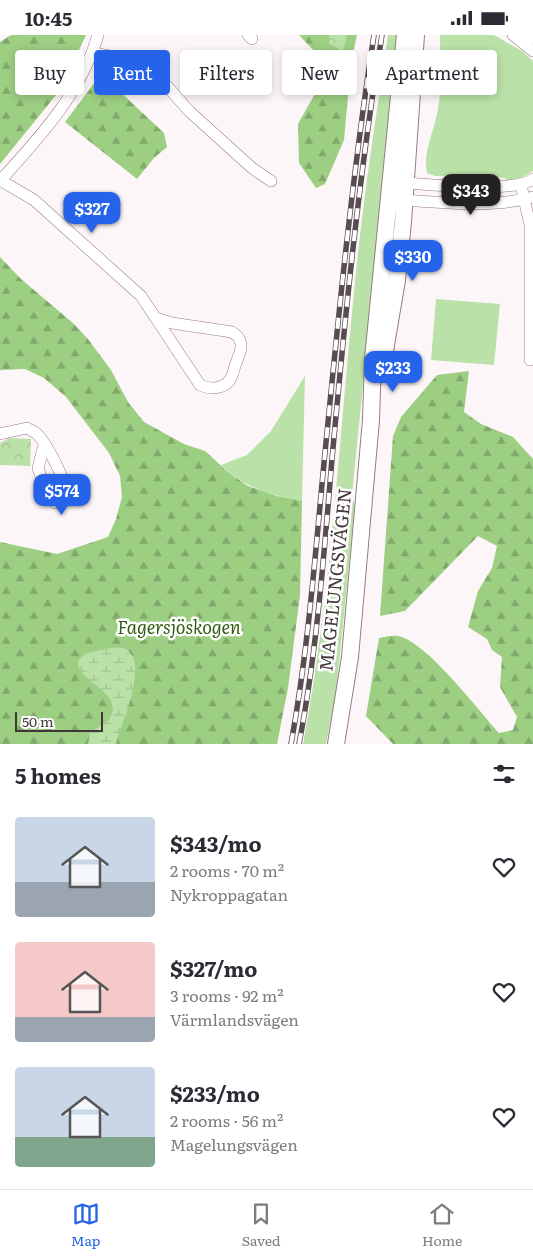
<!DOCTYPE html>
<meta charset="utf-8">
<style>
body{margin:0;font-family:Literata,serif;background:#f2f2f3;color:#2b2b33;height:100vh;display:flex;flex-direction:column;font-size:19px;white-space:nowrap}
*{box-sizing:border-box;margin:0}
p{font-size:16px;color:#7c7c81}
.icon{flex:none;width:28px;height:28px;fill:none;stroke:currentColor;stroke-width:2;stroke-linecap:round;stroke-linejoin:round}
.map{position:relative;height:709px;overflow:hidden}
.side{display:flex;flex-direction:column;background:#fff;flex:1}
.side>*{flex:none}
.banner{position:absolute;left:15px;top:15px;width:504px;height:45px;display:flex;gap:10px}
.scale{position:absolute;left:15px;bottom:12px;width:88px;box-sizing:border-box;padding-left:5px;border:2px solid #423639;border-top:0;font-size:14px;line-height:18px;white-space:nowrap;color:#423639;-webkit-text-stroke:4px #fff;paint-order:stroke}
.price{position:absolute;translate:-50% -42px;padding:0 11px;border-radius:10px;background:#2563eb;color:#fff;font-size:16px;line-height:32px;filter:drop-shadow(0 1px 2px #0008)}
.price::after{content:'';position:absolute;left:50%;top:30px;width:15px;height:11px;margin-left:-8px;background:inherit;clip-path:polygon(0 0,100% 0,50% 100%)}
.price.on{background:#222;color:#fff}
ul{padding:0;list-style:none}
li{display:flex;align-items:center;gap:15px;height:125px;padding:0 15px}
li span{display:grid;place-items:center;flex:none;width:140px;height:100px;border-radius:5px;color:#555}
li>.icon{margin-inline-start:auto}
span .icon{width:60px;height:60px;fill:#fffc;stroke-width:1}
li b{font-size:21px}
h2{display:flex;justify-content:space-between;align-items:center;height:60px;padding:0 15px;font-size:21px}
.pill{padding:0 18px;border-radius:5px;background:#fff;box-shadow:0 2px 8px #0003;font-size:18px;line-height:45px}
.pill.on{background:#2563eb;color:#fff}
.status{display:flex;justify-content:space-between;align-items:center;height:35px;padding:0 25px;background:#fff;direction:ltr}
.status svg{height:14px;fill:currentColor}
.tab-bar{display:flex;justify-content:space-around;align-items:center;height:70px;border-top:1px solid #e1e1e2;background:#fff;font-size:14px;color:#7c7c81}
.tab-bar a{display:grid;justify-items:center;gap:2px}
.tab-bar .on{color:#2563eb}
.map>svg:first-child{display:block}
.grass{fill:#bae1a7}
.forest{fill:url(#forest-firs)}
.wetland{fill:url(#wetland-marsh)}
.park{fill:url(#park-crowns)}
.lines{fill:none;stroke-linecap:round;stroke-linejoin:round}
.street-casing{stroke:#977b82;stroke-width:12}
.secondary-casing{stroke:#977b82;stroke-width:18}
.street{stroke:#fff;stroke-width:11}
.secondary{stroke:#fff;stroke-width:16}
.rail-casing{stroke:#574c4f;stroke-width:5.5}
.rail{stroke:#fff;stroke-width:4;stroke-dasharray:11;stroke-linecap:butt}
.labels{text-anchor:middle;stroke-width:5;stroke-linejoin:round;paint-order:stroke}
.street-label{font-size:18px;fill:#423639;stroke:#fff}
.park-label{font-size:18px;font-style:italic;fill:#315d10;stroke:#fff}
</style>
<div class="status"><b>10:45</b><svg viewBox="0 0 49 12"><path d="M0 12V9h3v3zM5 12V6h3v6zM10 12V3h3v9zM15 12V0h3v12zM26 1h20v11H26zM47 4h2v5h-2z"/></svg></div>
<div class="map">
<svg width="533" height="709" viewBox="0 0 533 709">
<defs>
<pattern id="forest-firs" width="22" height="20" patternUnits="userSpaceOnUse" patternTransform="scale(1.25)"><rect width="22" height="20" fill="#9dcf83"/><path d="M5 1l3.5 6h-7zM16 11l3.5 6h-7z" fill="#82a96c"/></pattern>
<pattern id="wetland-marsh" width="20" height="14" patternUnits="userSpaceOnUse" patternTransform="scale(1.25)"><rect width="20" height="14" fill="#bae1a7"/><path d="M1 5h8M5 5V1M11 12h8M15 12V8" fill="none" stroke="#a1c290"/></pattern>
<pattern id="park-crowns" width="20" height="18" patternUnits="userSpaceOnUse" patternTransform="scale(1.25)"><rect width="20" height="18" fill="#bae1a7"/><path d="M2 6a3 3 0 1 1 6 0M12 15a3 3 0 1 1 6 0" fill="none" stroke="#a1c290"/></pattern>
</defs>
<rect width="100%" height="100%" fill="#fdf6f8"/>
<path class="grass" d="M388,0H398L352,460L355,471L336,658L326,709H303C332,557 339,401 355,247C363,164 376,82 388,0Z
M440,0H494L522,16L533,26V136L519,144L506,147L505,143L483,140L435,141L427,138C422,118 435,94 438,74C442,50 440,24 440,0Z
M436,264L500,269L494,330L431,325Z
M305,341L302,466C270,460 245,453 221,430L247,420L271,396Z"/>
<path class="forest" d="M11,0H86L61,54L0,129V7Z
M299,0H357L351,28L344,105L325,149L316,153L299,128L298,89L317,55L333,36Z
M101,39L164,98L167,112L154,123L137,144L65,87Z
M0,222L21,244L73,288L88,304L111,335L128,367L144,387L184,409L205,416L228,437L248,451L277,461L302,466L300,560L288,653L277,709H0V507L57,519L108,502L116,484L122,462L120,441L109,418L66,362L44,343L25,334L0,335Z
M469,336L464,377L481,389L513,402L533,424V709H393L366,681L379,603C385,602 392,600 398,601C426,606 479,676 499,698L513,695L517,682L500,652L502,622L492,615L487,604L468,592L478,556L492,533L497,511L478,501L405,576L380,581L393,401L401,382L437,340Z"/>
<path class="wetland" d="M111,613C116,613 122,612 127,615C149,629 121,690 116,709H88L90,698L109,685L113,675C112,669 111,664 107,660C100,650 61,632 87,618Z"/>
<path class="park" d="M329,0H347L343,16L329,9Z
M9,403L31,404L30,431L0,430V408Z"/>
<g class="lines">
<g class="street-casing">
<path id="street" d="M248,0L252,4
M513,0L533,16
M526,0L533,3
M93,18L137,26L167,51L189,76L252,133L271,146
M0,145L34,165L141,261L200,350C208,354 222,355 229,346C233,342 234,333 236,328C238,322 242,315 241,309C240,302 236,300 232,297L172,288L156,283
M0,146C40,102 81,58 98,0
M406,148C432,150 514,158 533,144
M521,150L530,190V325
M405,165C445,168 494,173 533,162
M0,399L27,393C30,395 34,396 37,399C47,409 70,452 67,465L55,468L46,456L38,433L44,410"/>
</g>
<g class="secondary-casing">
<path id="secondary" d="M384,322L397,245L403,187L416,0
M336,709L350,622L371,385L373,324L405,0"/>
</g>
<use href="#street" class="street"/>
<use href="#secondary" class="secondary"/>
<g class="rail-casing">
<path id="rail" d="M291,709C308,616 315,522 324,428C338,285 352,142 374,0
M299,709C317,615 324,519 332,424C345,282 359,140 382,0"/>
</g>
<use href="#rail" class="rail"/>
</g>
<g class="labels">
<g class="street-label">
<text transform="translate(336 545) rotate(-84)" y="6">MAGELUNGSVÄGEN</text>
</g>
<g class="park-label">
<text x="179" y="599">Fagersjöskogen</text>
</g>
</g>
</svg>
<div class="scale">50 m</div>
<b class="price on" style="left:471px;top:181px">$343</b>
<b class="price" style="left:92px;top:199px">$327</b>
<b class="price" style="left:413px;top:247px">$330</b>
<b class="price" style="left:393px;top:358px">$233</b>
<b class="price" style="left:62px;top:481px">$574</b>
<div class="banner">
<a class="pill">Buy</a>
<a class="pill on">Rent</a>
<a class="pill">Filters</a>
<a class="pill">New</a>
<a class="pill">Apartment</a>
</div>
</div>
<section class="side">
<h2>5 homes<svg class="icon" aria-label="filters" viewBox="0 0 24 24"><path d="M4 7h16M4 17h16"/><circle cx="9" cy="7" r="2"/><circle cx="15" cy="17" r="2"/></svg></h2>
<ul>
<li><span style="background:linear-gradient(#c9d6e8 65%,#9aa5b1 0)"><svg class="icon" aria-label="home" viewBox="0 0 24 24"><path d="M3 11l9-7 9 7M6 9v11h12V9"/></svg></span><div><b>$343/mo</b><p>2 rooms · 70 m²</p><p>Nykroppagatan</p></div><svg class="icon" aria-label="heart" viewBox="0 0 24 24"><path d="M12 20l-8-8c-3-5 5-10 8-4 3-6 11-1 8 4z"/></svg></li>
<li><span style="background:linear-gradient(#f6c9c9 75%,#9aa5b1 0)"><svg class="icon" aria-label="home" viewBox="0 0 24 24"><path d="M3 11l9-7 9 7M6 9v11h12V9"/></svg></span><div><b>$327/mo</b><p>3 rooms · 92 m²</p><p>Värmlandsvägen</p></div><svg class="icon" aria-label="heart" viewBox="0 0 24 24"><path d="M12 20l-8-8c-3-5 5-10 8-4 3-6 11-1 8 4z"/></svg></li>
<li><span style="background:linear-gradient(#c9d6e8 70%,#7fa58c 0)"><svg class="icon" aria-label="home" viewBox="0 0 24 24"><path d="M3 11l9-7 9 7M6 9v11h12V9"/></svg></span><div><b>$233/mo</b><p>2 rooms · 56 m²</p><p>Magelungsvägen</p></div><svg class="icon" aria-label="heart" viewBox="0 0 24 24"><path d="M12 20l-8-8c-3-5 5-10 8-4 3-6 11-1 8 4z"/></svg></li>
</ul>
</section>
<nav class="tab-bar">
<a class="on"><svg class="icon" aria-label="map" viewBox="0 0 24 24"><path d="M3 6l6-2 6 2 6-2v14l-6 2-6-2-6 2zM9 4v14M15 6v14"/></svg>Map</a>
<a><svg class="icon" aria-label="saved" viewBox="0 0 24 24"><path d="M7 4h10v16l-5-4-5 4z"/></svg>Saved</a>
<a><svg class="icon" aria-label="home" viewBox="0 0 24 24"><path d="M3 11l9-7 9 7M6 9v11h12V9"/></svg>Home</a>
</nav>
